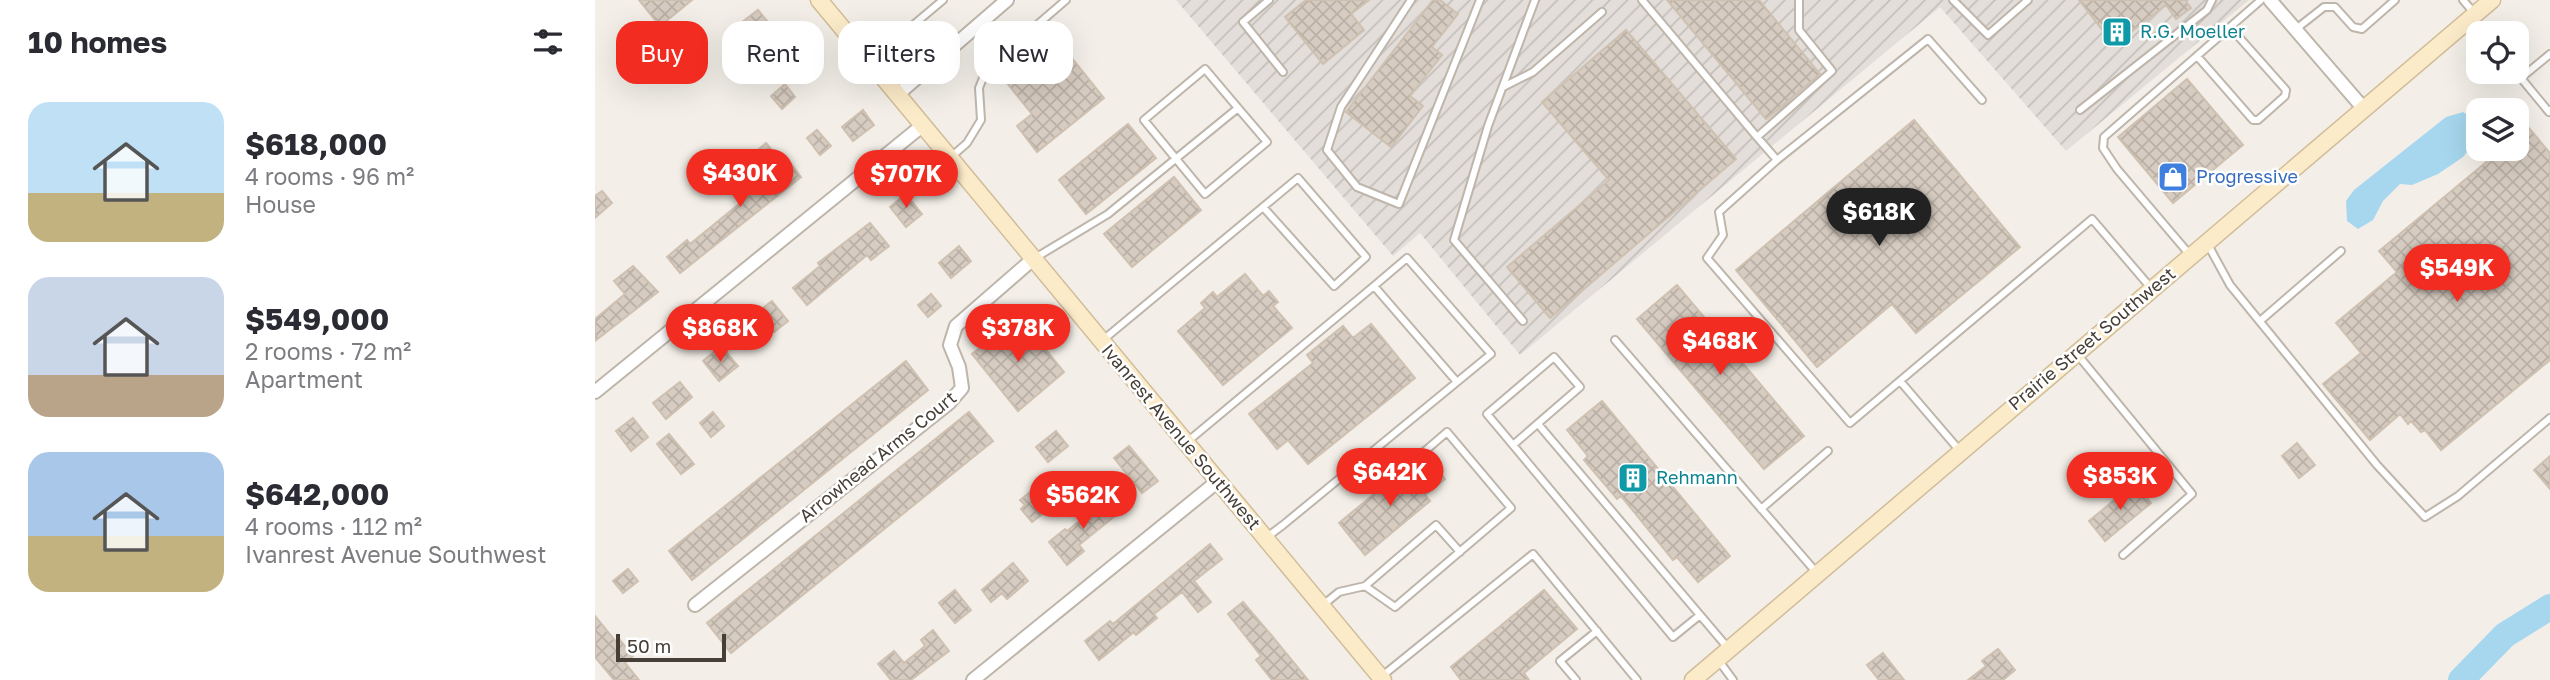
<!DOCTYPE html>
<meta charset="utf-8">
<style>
body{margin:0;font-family:"Golos Text",sans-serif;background:#f2f2f3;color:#2b2b33;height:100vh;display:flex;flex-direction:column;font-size:26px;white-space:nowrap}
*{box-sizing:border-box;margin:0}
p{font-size:23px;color:#7c7c81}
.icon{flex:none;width:38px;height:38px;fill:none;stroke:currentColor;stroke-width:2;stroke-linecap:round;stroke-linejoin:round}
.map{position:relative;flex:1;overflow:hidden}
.panel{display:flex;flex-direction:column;background:#fff;width:595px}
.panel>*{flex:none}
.guide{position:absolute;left:21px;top:21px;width:665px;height:63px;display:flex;gap:14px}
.tools{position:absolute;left:1871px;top:21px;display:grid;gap:14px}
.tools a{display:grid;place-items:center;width:63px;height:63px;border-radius:14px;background:#fff;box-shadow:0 7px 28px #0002;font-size:35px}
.scale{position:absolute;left:21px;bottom:18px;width:110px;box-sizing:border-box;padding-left:7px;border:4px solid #463f37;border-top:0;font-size:19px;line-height:24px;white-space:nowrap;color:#463f37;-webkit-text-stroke:5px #fff;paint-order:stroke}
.price{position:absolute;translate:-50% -60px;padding:0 16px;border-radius:24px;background:#f22c20;color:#fff;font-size:23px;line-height:46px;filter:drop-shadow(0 2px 4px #0008)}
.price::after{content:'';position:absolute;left:50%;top:42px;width:21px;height:16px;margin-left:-10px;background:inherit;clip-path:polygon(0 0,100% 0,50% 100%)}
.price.current{background:#222;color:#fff}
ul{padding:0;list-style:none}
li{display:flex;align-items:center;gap:21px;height:175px;padding:0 28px}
li span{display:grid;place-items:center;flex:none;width:196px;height:140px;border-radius:21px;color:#555}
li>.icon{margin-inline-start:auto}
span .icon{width:84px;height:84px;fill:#fffc;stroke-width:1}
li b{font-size:30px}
h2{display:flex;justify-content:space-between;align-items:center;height:84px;padding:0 28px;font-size:30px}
.tag{padding:0 24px;border-radius:21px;background:#fff;box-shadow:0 7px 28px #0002;font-size:24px;line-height:63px}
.tag.current{background:#f22c20;color:#fff}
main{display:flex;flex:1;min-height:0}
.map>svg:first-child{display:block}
.industrial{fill:url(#industrial-furrows)}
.water{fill:#a6d7ee}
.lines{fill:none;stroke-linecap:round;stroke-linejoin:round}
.river{stroke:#a6d7ee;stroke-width:26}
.building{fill:url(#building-cross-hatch);stroke:#cfc1b1;stroke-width:2}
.lane-casing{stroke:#beb5ab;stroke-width:10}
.street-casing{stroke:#beb5ab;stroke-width:16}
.secondary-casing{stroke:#d1bd99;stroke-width:19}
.lane{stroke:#fff;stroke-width:6}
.street{stroke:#fff;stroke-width:12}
.secondary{stroke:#fcebc9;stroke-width:16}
.labels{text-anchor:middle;stroke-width:5;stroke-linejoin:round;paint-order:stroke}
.culture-label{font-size:18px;fill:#0d838f;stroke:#fff;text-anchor:start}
.shop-label{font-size:18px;fill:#366cbe;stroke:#fff;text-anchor:start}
.street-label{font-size:18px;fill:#463f37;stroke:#fff}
</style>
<main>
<section class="panel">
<h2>10 homes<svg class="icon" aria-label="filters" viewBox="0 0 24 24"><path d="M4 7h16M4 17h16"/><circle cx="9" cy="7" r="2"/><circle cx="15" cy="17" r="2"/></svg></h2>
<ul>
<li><span style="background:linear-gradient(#bfe0f5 65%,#c2b280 0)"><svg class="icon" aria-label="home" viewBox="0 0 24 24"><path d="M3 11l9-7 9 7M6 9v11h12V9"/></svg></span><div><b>$618,000</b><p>4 rooms · 96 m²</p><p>House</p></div></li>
<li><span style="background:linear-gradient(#c9d6e8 70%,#b9a48a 0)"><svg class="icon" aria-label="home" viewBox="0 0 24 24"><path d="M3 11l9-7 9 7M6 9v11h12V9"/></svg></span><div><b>$549,000</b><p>2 rooms · 72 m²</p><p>Apartment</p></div></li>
<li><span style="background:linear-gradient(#a9c7e8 60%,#c2b280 0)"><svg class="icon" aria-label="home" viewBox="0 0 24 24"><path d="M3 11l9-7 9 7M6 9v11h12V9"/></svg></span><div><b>$642,000</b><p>4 rooms · 112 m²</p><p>Ivanrest Avenue Southwest</p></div></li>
</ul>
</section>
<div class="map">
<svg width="1955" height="680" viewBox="0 0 1955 680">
<defs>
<pattern id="industrial-furrows" width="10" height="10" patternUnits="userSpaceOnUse" patternTransform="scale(1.75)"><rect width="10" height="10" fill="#e3ded9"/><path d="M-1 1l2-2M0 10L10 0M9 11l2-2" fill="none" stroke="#c4c0bb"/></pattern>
<pattern id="building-cross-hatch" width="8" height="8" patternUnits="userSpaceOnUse" patternTransform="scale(1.75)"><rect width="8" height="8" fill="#d7ccc1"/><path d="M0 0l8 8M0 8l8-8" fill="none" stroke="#bab0a6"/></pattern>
</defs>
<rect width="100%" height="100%" fill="#f3efe8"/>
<path class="industrial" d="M581,0H1654L1471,151L1345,7L925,355L825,233L798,256Z"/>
<path class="water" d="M1868,112L1883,121V138L1868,157L1843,174L1817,185L1805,184L1788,201L1778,220L1763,229L1752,221L1751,201L1759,190L1851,117Z"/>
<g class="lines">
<path class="river" d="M1866,680L1910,635L1955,607"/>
</g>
<path class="building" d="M44,0H97L65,26Z
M711,0H774L756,14L769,30L728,64L690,17Z
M838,0H845L863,14L837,47L847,55L815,96L828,106L796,147L751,112Z
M1072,0H1164L1225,74L1171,119Z
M1484,0H1590L1596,8L1581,19L1571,5L1519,45Z
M163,10L212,69L195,83L146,23Z
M1031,30L1141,159L955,318L912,267L1014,180L947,102Z
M463,41L509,98L442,152L422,126L437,114L412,83Z
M1592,79L1648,145L1578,203L1523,137Z
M190,84L200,97L187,109L176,96Z
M268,110L279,125L258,141L247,127Z
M1319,120L1425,247L1321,333L1297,304L1222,367L1141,270Z
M533,124L561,158L491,214L464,180Z
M1933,127L1955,153V360L1846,450L1830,430L1826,432L1816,421L1813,424L1805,414L1775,440L1728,384L1766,353L1741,323L1802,272L1784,251L1907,149H1922V137Z
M222,130L236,146L225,155L212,138Z
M171,143L188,164L193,160L206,177L85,273L72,257L92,240L95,244L171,182L169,180L174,176L157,155Z
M579,177L606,210L537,267L509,234Z
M7,191L17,203L0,218V196Z
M311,194L327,214L311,227L295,207Z
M275,223L294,246L276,260L272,255L212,305L198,288L225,266L223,263Z
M364,246L376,261L356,278L344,263Z
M38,266L63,292L0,341V319L30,294L19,281Z
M650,274L668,296L674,291L683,302L678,306L697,328L628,385L583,331L610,308L606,303L618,292L622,297Z
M1082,285L1209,436L1169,469L1042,319Z
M336,294L346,306L333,317L323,305Z
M177,301L193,321L179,332L163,312Z
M425,317L469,372L423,411L377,354Z
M776,324L820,378L713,464L693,440L682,449L654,414L718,363L712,355L748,326L758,338Z
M126,346L143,366L124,381L108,361Z
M311,361L333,390L97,580L74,551Z
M85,382L97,397L71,419L58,403Z
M1007,401L1135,556L1103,582L1082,557L1078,560L1026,496L1022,499L989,460L993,456L972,430Z
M118,412L129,426L116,437L105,423Z
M374,412L398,441L136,653L112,623Z
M38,418L53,437L36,451L21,431Z
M461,431L473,446L453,462L441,447Z
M74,434L99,464L86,474L62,444Z
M1702,443L1720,465L1704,478L1687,456Z
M534,446L563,481L547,493L519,458Z
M1955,456V489L1939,470Z
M839,465L850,479L830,495L835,501L770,555L744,523L809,469L819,481Z
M1540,483L1556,503L1510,541L1494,521Z
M443,486L459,505L437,522L426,509L430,505L425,500Z
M514,497L526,511L484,545L489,551L472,565L454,542L470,529L472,531Z
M615,544L627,559L599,581L616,602L603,612L587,592L559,614L562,618L541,635L539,632L504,660L490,641L515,621L518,624Z
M418,563L433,581L412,599L407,593L396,602L387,590Z
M33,569L43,581L28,593L18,581Z
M360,590L376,610L360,623L344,603Z
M949,590L982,629L929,673L934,680H866L856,667Z
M648,602L677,636L713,680H677L661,660L666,656L633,614Z
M0,616L22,643L25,640L38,656L30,663L44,680H19L0,657Z
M338,630L354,651L316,680H296L283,664L299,651L309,663L330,646L326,640Z
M1403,649L1420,670L1408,680H1373L1391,666L1387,661Z
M1288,653L1309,680H1284L1272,665Z"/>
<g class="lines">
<g class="lane-casing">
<path id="lane" d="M674,0L648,22L688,72
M816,0L746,107L732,150L762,187L804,204L885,0
M1047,0L1162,137L1237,71L1204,30V0
M1358,0L1393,35L1433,0
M1868,0L1880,14
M1877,19L1889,33
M1701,29L1729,7H1740L1758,27L1767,29L1800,0
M1955,54L1926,78L1954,112L1955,110
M1602,56L1658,120H1663L1690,96L1691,90L1635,27
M342,60L317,26L348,0
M908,87L938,72L1007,12
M1485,110L1612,10L1617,0
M1162,137L1182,160L1333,39L1387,100
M356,157L372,143L386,120L384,88L392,68L471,0
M1182,160L1124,212L1128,235L1112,258L1255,423L1497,219L1556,288
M1612,243L1635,285L1782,465L1830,517L1863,496L1955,418
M1595,255L1522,169L1508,148L1509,137L1666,0
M440,258L513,214L643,108L610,69L549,120L610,194L672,142L643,108
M928,321L859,240L893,126L940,0
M1665,321L1746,251
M508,340L703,178L771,257L739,286L668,207
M1020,340L1221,572
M1482,354L1597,494L1528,555
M1305,381L1365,451
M943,424L1133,648
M592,442L779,286
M918,445L985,387L959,357L892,414L918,445L1078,637L1105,615
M1166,509L1233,451
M672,537L688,525L896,354L812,258L779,286L862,382
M770,586L841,525L865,552
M728,605L744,592L770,586L800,607L916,508L852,432L816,463
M1124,661L1138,680
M786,677L938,554L1042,680
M981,680L965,661L1002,631"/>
</g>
<g class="street-casing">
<path id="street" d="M1675,0L1769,109
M302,95L412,0
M0,392L328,125
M100,605L354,403L367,388L364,367L355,345L361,326L438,259
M378,680L623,481"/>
</g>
<g class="secondary-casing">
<path id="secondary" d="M224,0L788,680
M1098,680L1897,0"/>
</g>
<use href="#lane" class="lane"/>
<use href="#street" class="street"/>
<use href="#secondary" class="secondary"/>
</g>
<defs>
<g id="building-square" transform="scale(1.575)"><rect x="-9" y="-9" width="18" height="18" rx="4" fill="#0f9aa8" stroke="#fff"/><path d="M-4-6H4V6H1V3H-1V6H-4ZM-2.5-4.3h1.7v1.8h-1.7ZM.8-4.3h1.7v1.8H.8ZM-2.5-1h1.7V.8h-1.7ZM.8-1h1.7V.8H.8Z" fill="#fff"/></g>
<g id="shop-square" transform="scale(1.575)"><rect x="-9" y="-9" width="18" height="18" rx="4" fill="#3f7fe0" stroke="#fff"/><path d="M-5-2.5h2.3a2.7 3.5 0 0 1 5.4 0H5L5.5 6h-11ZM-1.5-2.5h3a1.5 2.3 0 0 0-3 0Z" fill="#fff"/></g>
</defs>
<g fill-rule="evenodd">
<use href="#building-square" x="1522" y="32"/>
<use href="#shop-square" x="1578" y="177"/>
<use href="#building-square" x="1038" y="478"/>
</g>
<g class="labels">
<g class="culture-label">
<text x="1545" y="38">R.G. Moeller</text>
<text x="1061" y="484">Rehmann</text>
</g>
<g class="shop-label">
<text x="1601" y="183">Progressive</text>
</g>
<g class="street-label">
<text transform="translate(1497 339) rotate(-40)" y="6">Prairie Street Southwest</text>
<text transform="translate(586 437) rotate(50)" y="6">Ivanrest Avenue Southwest</text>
<text transform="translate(283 457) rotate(-39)" y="6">Arrowhead Arms Court</text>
</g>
</g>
</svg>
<div class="tools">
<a><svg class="icon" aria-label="locate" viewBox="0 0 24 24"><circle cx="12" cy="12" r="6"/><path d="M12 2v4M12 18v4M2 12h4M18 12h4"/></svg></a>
<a><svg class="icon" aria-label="layers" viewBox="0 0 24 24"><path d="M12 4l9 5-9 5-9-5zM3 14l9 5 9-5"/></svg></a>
</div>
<div class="scale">50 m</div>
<b class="price" style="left:145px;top:209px">$430K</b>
<b class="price" style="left:311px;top:210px">$707K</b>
<b class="price current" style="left:1284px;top:248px">$618K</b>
<b class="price" style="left:1862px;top:304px">$549K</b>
<b class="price" style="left:125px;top:364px">$868K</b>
<b class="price" style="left:423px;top:364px">$378K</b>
<b class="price" style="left:1125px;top:377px">$468K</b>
<b class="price" style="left:795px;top:508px">$642K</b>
<b class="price" style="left:1525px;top:512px">$853K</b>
<b class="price" style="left:488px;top:531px">$562K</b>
<div class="guide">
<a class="tag current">Buy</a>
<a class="tag">Rent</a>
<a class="tag">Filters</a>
<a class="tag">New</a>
</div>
</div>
</main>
